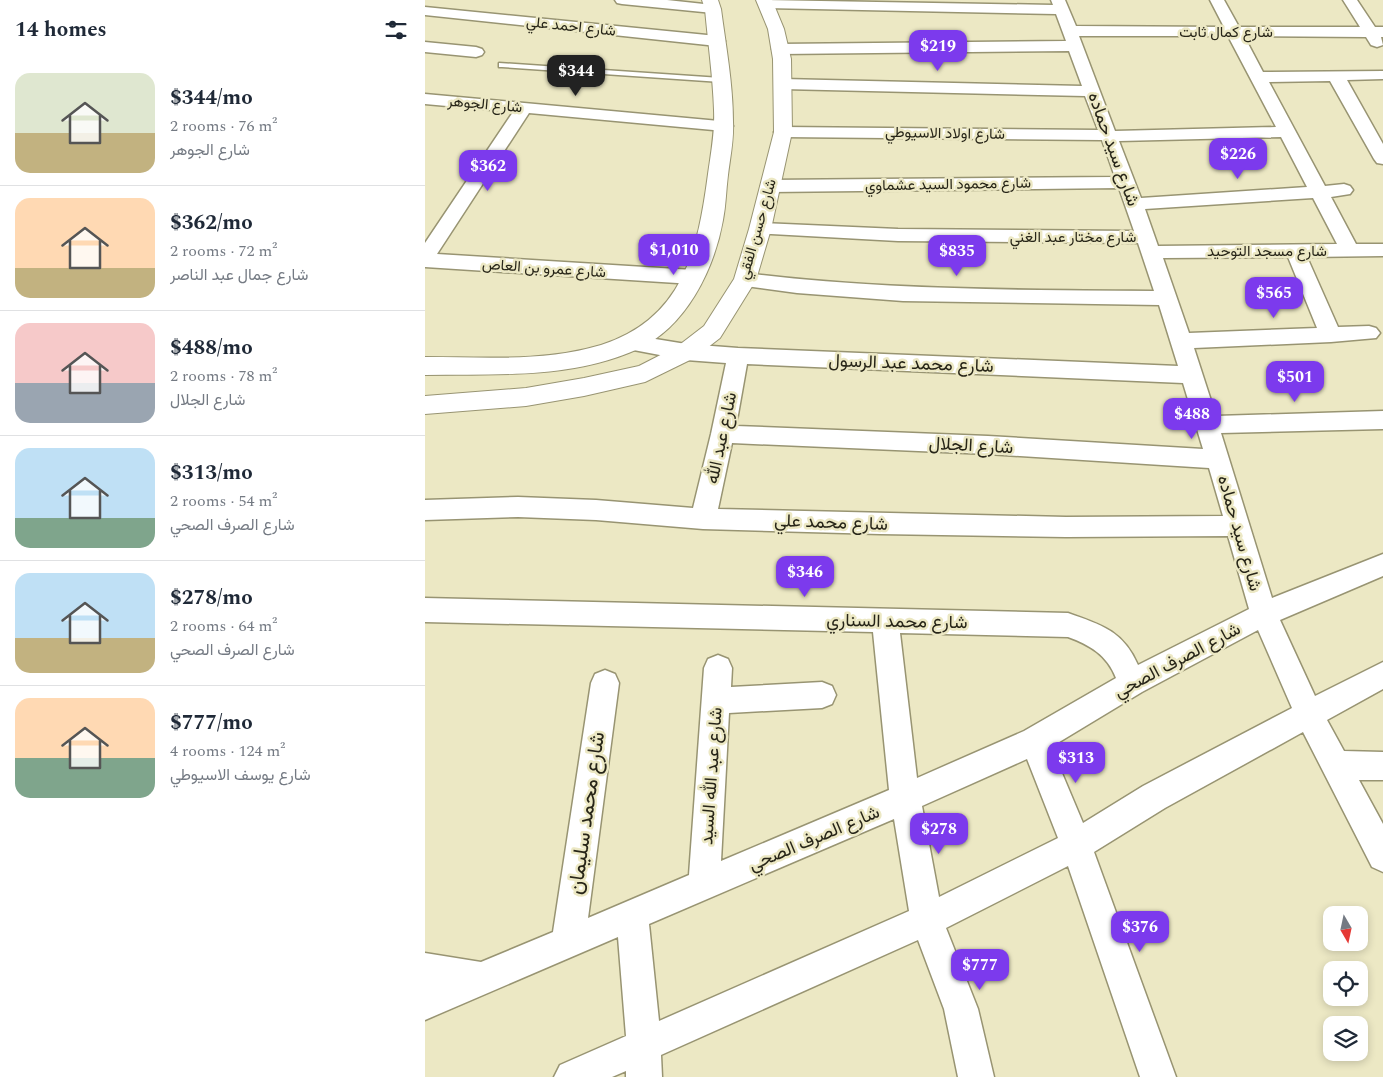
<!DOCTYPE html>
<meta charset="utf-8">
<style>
body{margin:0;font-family:Spectral,Vazirmatn,serif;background:#f6f6f7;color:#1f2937;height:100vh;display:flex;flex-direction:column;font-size:19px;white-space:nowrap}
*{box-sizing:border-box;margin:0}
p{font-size:16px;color:#747a83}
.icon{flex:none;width:28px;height:28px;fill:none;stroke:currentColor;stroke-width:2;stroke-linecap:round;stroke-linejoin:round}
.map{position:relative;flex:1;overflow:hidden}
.side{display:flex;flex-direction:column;background:#fff;width:425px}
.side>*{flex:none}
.needle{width:32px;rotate:171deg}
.buttons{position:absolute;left:898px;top:906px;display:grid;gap:10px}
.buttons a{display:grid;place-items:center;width:45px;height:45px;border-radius:10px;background:#fff;box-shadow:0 2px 8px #0003;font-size:25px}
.price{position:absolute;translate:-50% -42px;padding:0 11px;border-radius:10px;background:#7c3aed;color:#fff;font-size:16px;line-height:32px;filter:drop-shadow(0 1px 2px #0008)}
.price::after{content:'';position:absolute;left:50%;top:30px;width:15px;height:11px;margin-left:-8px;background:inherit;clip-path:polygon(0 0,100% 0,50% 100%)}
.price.current{background:#222;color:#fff}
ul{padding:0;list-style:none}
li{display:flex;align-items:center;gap:15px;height:125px;padding:0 15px}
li+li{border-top:1px solid #e0e1e3}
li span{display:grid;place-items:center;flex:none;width:140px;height:100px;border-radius:15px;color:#555}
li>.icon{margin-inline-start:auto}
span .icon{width:60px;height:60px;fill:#fffc;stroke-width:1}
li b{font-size:21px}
h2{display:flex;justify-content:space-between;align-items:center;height:60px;padding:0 15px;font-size:21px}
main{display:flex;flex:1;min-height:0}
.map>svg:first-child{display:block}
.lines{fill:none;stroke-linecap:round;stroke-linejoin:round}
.lane-casing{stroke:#989472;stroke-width:3}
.street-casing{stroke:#989472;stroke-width:3}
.secondary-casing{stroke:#989472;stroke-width:2}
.lane{fill:#fff;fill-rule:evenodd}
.street{fill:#fff;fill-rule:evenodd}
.secondary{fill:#fff;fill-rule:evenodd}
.labels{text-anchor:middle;stroke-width:5;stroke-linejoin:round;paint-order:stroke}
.far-street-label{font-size:15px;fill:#272518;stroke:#ece8c4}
.street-label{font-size:18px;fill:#272518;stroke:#ece8c4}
.near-street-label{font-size:21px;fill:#272518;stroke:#ece8c4}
</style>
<main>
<section class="side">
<h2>14 homes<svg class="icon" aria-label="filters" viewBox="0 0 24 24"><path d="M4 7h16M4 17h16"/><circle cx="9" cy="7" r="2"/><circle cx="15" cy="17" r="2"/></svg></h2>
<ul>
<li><span style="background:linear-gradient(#dfe7d0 60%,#c2b280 0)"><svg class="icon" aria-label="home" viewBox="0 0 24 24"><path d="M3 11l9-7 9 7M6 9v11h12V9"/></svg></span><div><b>$344/mo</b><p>2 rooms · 76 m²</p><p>شارع الجوهر</p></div></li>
<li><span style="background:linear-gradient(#ffd9b3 70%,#c2b280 0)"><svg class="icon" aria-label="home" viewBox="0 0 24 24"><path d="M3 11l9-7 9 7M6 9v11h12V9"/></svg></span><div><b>$362/mo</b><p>2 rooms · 72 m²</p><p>شارع جمال عبد الناصر</p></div></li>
<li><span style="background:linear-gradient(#f6c9c9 60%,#9aa5b1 0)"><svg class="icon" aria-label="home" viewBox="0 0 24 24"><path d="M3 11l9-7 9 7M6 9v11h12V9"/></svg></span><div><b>$488/mo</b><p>2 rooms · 78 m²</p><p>شارع الجلال</p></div></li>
<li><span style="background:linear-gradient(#bfe0f5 70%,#7fa58c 0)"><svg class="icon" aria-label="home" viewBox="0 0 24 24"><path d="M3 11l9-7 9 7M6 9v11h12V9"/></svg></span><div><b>$313/mo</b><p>2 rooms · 54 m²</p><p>شارع الصرف الصحي</p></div></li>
<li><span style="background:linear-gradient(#bfe0f5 65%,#c2b280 0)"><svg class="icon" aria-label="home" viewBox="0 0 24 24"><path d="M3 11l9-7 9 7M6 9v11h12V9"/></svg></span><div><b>$278/mo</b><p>2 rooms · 64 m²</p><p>شارع الصرف الصحي</p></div></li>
<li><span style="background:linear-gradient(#ffd9b3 60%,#7fa58c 0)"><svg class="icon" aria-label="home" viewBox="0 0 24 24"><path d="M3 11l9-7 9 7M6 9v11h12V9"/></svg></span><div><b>$777/mo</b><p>4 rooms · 124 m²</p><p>شارع يوسف الاسيوطي</p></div></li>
</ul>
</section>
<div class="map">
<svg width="958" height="1077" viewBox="0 0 958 1077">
<rect width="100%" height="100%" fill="#ece8c4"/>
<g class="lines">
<g class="lane-casing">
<path id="lane" d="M74,63L296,78L300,80L296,82L77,67H74Z"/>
</g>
<g class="street-casing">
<path id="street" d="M190,0H242L288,5L293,6L295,9L293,12L288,13L197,4L192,3Z
M339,0L628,5L626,0H640L651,26L799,27L785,0H799L814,27H935L918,0H932L950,27H958V37H956L958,45L952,47L946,45L941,37L819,36L838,72L958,71V79L922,80L958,144V164L952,163L949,159L905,81L844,82L900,186L919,184L925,186L928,190L925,194L906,197L931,244H958V256L882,257L913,327L944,326L951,328L955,333L951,338L906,342L769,348L791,416L958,411V429L796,433L847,598L958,554V576L855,620L890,696L958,662V689L902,720L919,751L958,752V780H934L958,824V872L947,867L878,732L740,808L669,852L751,1077H715L643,866L521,928L553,1009L569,1077H533L519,1009L493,940L236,1055L237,1077H201V1071L187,1077H129L135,1065L201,1036L193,937L0,1020V953L56,962L128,932L166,683L170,674L180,670L190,674L194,683L163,918L264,875L279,668L283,659L293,655L303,659L307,668L306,687L397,682L407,686L411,695L407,704L397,708L304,713L296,861L464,790L448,632L0,622V598L643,613C677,625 698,631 713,665L824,609L803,536L641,537L455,534L278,529L171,520L93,517L0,520V500L93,497L171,500L268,508L286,434L301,363L261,360L198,348L195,343L198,338L206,335L261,344L313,348L753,366L734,305L478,301L372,293L313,285L310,280L313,275L320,273C456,290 592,290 729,291L713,243L473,241L328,233L325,229L328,225L335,223L473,229L709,231L694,188L345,192L339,190L336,186L339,182L345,180L690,177L677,140L358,137L352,136L349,132L352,128L358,127L673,130L660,96L358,89L352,87L350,84L352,81L358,79L657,86L644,51L355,54L349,52L347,49L349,46L355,44L641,41L631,14L341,8L336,7L334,4ZM654,36H803L851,127L690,131ZM856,137L882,187L716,198L694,141ZM888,198L912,244L733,246L720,209ZM863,257L892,328L764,333L738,258ZM322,364L758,383L778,449L563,436L311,426ZM307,443L563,454L784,468L798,516L641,517L293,509ZM833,630L867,708L718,786L658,823L626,747L717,692ZM475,633L643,637C665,645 682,655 691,678L599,731L492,778ZM602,759L633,838L514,897L497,806ZM469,819L484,911L234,1021L224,924Z
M0,7L292,36L297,38L300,41L297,44L292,46L0,15Z
M0,42L51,47L57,49L59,52L57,55L51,57L0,52Z
M0,94L305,122L308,126L305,130L299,131L104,113L12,254L268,270L275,272L278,277L275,282L268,284L0,267V243L88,112L0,104Z"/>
</g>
<g class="secondary-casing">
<path id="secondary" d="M277,0H293L296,9C301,47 308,84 308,122C309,140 305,158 303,175C301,190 301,205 298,220C289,270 261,327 213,349C147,379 71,374 0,375V357C58,357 120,362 176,345C258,319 273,250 283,174C286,153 290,132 289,110C288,77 283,43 280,9Z
M331,0H347L359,29L366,59L367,132L346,229L331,280L295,338L269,358L220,382L159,396L101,406L0,414V396L101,388L159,378L214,366L253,346L279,326L309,279L324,229L349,132L348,59L343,29Z"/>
</g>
<use href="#lane" class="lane"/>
<use href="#street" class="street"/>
<use href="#secondary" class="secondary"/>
</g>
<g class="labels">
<g class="far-street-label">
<text transform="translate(146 26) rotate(6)" y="5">شارع احمد علي</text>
<text x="801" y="37">شارع كمال ثابت</text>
<text transform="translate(60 104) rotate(5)" y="5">شارع الجوهر</text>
<text transform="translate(520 133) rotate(1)" y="5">شارع اولاد الاسيوطي</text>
<text transform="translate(523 184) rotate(-1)" y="5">شارع محمود السيد عشماوي</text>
<text transform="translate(332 229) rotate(-74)" y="5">شارع حسن الفقي</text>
<text x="648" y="242">شارع مختار عبد الغني</text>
<text x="842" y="256">شارع مسجد التوحيد</text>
<text transform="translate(119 268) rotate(4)" y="5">شارع عمرو بن العاص</text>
</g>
<g class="street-label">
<text transform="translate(689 149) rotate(70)" y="6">شارع سيد حماده</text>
<text transform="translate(486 363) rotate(2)" y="6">شارع محمد عبد الرسول</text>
<text transform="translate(296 438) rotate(-78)" y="6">شارع عبد الله</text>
<text transform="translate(546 445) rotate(3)" y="6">شارع الجلال</text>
<text transform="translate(406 522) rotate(2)" y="6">شارع محمد علي</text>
<text transform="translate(815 533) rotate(74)" y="6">شارع سيد حماده</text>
<text transform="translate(472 621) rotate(1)" y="6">شارع محمد السناري</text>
<text transform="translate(752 660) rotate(-28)" y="6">شارع الصرف الصحي</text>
<text transform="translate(286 776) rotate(-86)" y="6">شارع عبد الله السيد</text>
<text transform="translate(389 838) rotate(-23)" y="6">شارع الصرف الصحي</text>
</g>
<g class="near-street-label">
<text transform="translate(161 813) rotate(-82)" y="7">شارع محمد سليمان</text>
</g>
</g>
</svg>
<div class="buttons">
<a><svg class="needle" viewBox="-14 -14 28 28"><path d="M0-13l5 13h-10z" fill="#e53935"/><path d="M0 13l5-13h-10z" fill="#747a83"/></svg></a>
<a><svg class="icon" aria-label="locate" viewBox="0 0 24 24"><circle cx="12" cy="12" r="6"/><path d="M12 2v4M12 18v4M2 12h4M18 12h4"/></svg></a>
<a><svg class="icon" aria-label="layers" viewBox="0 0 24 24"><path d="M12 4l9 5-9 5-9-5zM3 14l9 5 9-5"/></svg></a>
</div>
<b class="price" style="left:513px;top:72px">$219</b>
<b class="price current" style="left:151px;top:97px">$344</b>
<b class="price" style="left:813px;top:180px">$226</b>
<b class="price" style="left:63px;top:192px">$362</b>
<b class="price" style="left:249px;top:276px">$1,010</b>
<b class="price" style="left:532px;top:277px">$835</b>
<b class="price" style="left:849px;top:319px">$565</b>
<b class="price" style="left:870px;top:403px">$501</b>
<b class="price" style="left:767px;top:440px">$488</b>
<b class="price" style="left:380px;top:598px">$346</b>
<b class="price" style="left:651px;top:784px">$313</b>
<b class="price" style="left:514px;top:855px">$278</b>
<b class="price" style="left:715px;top:953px">$376</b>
<b class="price" style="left:555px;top:991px">$777</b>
</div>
</main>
